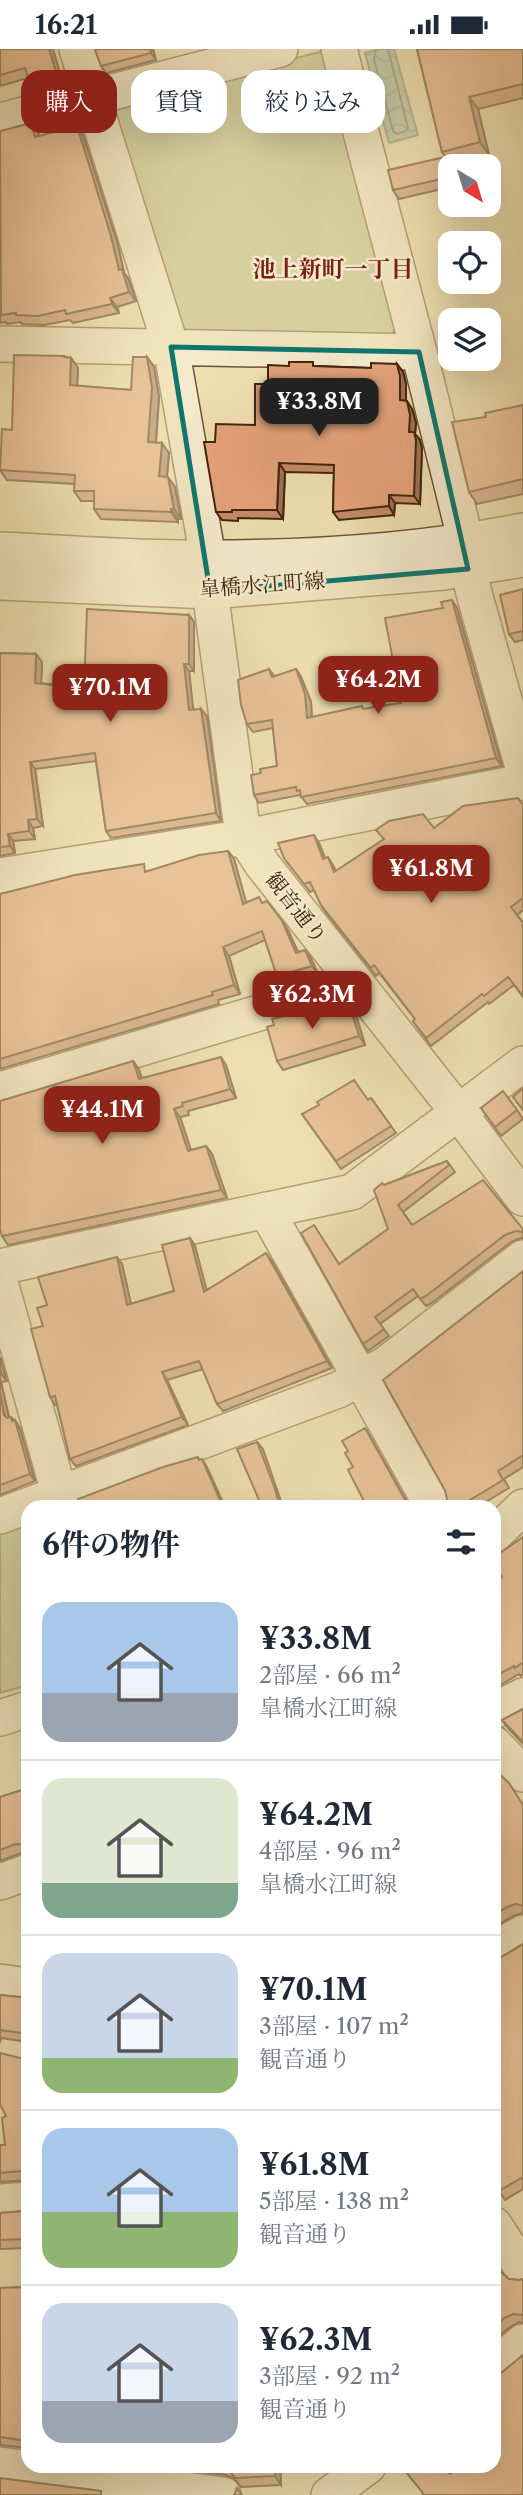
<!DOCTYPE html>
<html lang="ja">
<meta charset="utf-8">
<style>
body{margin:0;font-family:"Libre Caslon Text","Noto Serif JP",serif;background:#f2f2f3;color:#1f2937;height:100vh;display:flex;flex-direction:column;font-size:26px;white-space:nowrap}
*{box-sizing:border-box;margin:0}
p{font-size:23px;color:#747a83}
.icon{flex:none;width:38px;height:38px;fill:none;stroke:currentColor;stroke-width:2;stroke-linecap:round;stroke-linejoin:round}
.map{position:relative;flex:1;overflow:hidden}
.drawer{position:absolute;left:21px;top:1451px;width:480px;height:973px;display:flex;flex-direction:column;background:#fff;border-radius:21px;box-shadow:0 7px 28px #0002}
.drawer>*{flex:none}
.hud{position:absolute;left:21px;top:21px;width:481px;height:63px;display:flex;gap:14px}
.needle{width:46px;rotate:142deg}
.fabs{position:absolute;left:438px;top:105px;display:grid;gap:14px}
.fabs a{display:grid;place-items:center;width:63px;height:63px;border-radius:14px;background:#fff;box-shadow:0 7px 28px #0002;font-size:35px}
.price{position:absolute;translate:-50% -60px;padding:0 16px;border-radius:14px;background:#8f2418;color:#fff;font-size:23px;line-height:46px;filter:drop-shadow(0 2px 4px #0008)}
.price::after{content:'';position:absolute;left:50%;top:42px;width:21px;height:16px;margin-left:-10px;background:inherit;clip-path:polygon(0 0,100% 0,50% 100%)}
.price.active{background:#222;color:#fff}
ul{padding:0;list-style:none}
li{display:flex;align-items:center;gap:21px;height:175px;padding:0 21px}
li+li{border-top:2px solid #e0e1e3}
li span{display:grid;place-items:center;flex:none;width:196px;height:140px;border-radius:21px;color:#555}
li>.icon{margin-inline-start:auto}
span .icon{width:84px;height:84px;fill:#fffc;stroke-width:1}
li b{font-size:30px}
h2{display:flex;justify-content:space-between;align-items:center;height:84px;padding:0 21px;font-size:30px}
.tag{padding:0 24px;border-radius:21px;background:#fff;box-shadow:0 7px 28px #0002;font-size:24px;line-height:63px}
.tag.active{background:#8f2418;color:#fff}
.status{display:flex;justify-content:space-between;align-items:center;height:49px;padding:0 35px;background:#fff;direction:ltr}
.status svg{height:19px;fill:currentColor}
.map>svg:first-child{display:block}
.green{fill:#bac18a;stroke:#7e724a;stroke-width:2}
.water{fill:url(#water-waves);stroke:#778069;stroke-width:2}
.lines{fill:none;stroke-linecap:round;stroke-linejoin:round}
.shore{stroke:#6e7059;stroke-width:2}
.minor-casing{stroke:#6d5334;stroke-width:38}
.minor{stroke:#f4eacc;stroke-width:35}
.wall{fill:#c38b69;stroke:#42240b;stroke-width:2}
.shaded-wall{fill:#9f7155;stroke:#42240b;stroke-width:2}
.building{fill:#e3a27a;stroke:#42240b;stroke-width:2}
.marked{fill:none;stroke:#0f766e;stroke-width:5;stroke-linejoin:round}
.labels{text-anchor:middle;stroke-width:5;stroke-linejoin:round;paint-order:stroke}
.street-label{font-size:21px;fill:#42240b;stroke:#f4eacc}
.neighbourhood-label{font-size:23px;font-weight:bold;fill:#7a1f14;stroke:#f4eacc}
</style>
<div class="status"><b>16:21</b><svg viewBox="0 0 49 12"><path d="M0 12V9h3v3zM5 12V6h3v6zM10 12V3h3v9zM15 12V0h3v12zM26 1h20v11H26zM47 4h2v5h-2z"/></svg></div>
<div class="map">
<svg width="523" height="2446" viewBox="0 0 523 2446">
<defs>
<pattern id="water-waves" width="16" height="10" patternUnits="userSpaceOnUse" patternTransform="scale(1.75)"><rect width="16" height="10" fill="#9abda7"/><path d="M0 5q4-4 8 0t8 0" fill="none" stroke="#7f9986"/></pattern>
</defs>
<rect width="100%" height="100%" fill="#eedfb0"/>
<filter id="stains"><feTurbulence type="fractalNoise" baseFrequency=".00286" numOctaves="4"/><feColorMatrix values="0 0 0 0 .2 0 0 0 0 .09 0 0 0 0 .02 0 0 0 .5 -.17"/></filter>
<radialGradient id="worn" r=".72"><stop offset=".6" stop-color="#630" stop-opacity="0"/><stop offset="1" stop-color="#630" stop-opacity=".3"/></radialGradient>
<path class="green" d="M320,3L330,11L396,278L391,287L178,283L109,65L114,53Z
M28,1470V1636L0,1644V1480Z"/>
<path class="water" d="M380,0H394L418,86L389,94L365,4Z"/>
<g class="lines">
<path class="shore" d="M376,0L374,10L393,82L397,85L406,82L408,79L388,0"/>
<g class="minor-casing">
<path id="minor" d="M77,0L171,298L208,509L210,542L241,771L251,798L262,815L459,1064L523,1149
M339,0L419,303L466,493L468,520L474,544L523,718
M0,72L280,0
M0,295L419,303
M0,501C69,504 139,510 209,509C314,509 420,502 523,482
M0,533L210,542L444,523L523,510
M0,827L246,788L523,733
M0,1041L356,935
M266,1161L433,1458
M0,1218L352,1143L523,1015
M0,1233L63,1458
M0,1467L338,1341L385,1316L523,1209
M494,1486L523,1458
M494,1662L523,1647
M0,1669L28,1660
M494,1695L523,1725
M0,1833L28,1823
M494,1901L523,1884
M0,1933L28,1937
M0,2153L28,2151
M494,2176L523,2220
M494,2317L523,2293
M0,2416L223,2446
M329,2446L368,2417"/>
</g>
<use href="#minor" class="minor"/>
</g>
<path class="wall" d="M0,0H53L62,32L35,40L28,29L0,37Z
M153,0L156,11L106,24L101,17Z
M417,0H523V49L478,60L489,106L451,115L442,103Z
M0,82L38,83L39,87L83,86L118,196L124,224L128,229L136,252L117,258L119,264L73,274L70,271L44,276L22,275L20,273L7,275L6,273L0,274Z
M450,117V138L399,150L393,141Z
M64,307L66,308L71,309L78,319L77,337L131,341L147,308L154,318L159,348L156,394L169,404L167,428L175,438L181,470H178V473L101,470L94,460V452H81L74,442L75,435L7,431L0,421L12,381Z
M397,315L403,323L406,335V352L412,360L416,374L415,385L420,391L422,399L420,455L395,454L394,466L339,471L333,463L334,424L285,423L283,470L238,469V472L222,471L216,463L215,393L255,376L268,335L317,317L371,319Z
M523,356V445L477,455L469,443L486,368Z
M523,540V591L515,593L509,585Z
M452,551L457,559L502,717L307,755L300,746L259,754L254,746L261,724L277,717L273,679L253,683L247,675L269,620L275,628L296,620L301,628L311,653L312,668L401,654L443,559Z
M189,566L194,573V622H189L193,660L207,667L221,772L111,789L106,782L96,712L35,720L43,777L33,779L35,790L13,792L15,804L0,807V604L36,605L42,613L41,634L84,639Z
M523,756V861L517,866L523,874V948L514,936L489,955L488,953L431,997L413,972L415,970L379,924L376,927L326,864L321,856L314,841L310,843L284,809L319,794L325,810L333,816L336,822L434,779Z
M228,802L234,810L246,854H263L282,872L288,881L298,903L305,901L311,909L318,925L283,936L277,927L265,891L229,907L240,945L218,951L219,955L0,1020V845L148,822Z
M309,964L356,966L365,996L283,1021L277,1012Z
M133,1012L139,1021L142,1029L226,1016L236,1049L188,1062L189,1066L180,1068L191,1101L206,1097L212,1105L227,1149L8,1196L2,1187Z
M371,1049L396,1084L341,1120L302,1065L368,1051Z
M481,1059L517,1061L523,1070L501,1087Z
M447,1112L455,1123L403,1163L412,1176L523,1180V1189H521L511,1193L432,1254L426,1257L418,1247L380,1275L389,1287L368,1302L363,1295L340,1215L388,1180L384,1136Z
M190,1189L195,1197L206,1241L272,1212L332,1319L223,1362L217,1355L203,1320L167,1331L188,1376L76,1417L70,1410L57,1355L55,1356L50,1348L43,1277L47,1256L122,1215L131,1255L174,1242Z
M523,1222V1418L504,1430L509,1439L477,1458H445Z
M0,1308L7,1332L1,1333L9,1368L15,1371L20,1379L35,1432L0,1446Z
M523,1488V1625L521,1627L519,1625L494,1640V1534L501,1528Z
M523,1660V1695L508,1679L502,1671Z
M494,1720L523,1755V1864L513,1867L494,1878Z
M28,1739V1804H21L0,1812V1748Z
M523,1895V2140L505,2151L494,2134L498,1910Z
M0,1946L20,1948L28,1947V1993L1,1989L0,1994Z
M28,2011V2131L0,2133V2096H5L6,2067Z
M24,2162L27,2199L0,2200V2164Z
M494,2212L501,2223L509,2230L519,2231L523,2230V2274L519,2273L510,2278L494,2291Z
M28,2238V2399L0,2396V2239Z
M157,2417H280L281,2436L241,2438L235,2430L226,2426Z"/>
<path class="shaded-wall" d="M49,0H53L62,32L56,23Z
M150,0H153L156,11L151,4Z
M469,48L478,60L489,106L480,93Z
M31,74L38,83L41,97L35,88Z
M77,77L83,86L118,196L124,224L128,229L136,252L129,243L119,221Z
M445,108L452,117H450V127Z
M110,249L117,258L119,264L112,255Z
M64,307L71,316V309L78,319L77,346L70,336Z
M147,308L154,318L159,348L155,403L148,393Z
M397,315L403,323L406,335V360L400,351Z
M407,352L412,360L416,374L415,385L420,391L422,399L420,455L414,447Z
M162,394L169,404L166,437L159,427Z
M279,414L285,423L283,470L277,461Z
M168,428L175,438L181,470L174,460Z
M389,446L395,454L394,466L389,457Z
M171,460L178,470V473L171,463Z
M452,551L457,559L502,717L496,709Z
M189,566L194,573V622L189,615Z
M36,605L42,613L41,641L35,634Z
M184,615L189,622L194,668L189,661Z
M296,620L301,628L311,653L312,677L307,669Z
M201,660L207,667L221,772L216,764Z
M30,713L35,720L43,777L37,770Z
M28,771L33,779L35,790L29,782Z
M8,785L13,792L15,804L10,797Z
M314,786L319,794L329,818L323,810Z
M228,802L234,810L249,863L243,855Z
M328,808L333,816L339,831L334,823Z
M282,872L288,881L302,912L296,904Z
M223,898L229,907L240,945L234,936Z
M305,901L311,909L318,925L312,917Z
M350,958L356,966L365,996L359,987Z
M221,1008L226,1016L236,1049L230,1040Z
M133,1012L139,1021L145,1039L139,1030Z
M174,1060L180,1068L194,1111L188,1102Z
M206,1097L212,1105L227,1149L221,1141Z
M190,1189L195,1197L209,1250L204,1243Z
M266,1204L272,1212L332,1319L327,1312Z
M117,1208L122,1215L133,1264L127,1256Z
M0,1308L7,1332L1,1324L0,1319Z
M162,1323L167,1331L188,1376L182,1368Z
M0,1331L1,1333L10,1373L4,1366L0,1344Z
M11,1368L20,1379L35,1432L30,1425Z
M365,1379L370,1387L410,1458H409Z
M257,1393L263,1400L283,1458H280Z
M202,1410L207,1418L225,1458H223Z
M275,2417H280L281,2436L275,2427Z"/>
<path class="building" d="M0,0H49L56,23L29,31L25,19L0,26Z
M98,0H150L151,4L101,17L95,1Z
M417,0H523V35L469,48L480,93L442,103Z
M31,74L35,88L77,77L111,187L119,221L122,220L129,243L110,249L112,255L66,265L65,261L38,267L16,266V264L1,266L0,82Z
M445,108L450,128L393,141L388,121Z
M14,306L64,307V308L71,309L70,336L131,341L133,308H147L152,338L148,393L162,394L159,427L168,428L174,460H171V463L94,460V442H74L75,426L0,421L2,380L12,381Z
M289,313H313V317L371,319V314L397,315L400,327V351L407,352L410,366L409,383H414L416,391L414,447L389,446V457L333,463L334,416L279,414L277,461H232V463H216L204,393H215L216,375L255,376V335H268V316L289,317Z
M523,356V430L469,443L452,373L486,368L485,364Z
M523,540V582L509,585L500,546Z
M452,551L496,709L301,748L300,741L297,742L296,738L254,746L251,726L261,724L260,720L277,717L272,671L247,675L241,656L238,631L269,620L272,628L296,620L305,645L307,669L362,657L363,660L401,654L385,569L443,559L441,553Z
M87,560L189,566V615H184L189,661L201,660L216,764L106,782L95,704L30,713L37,770L28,771L29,782L8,785L10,797L0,798V604L36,605L35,634L84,639Z
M518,749L523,756V849L511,858L523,874V947L508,928L484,947L482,945L426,989L413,972L415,970L374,916L371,919L321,856L310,833L304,835L284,809L278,794L314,786L323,810L328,808L334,823L384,790L376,781L389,772L423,765L434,779L463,757Z
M228,802L243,855L259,848L262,854L267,852L282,872L296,904L305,901L312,917L277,927L262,882L223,898L234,936L212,943L213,946L0,1010V845L75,826L144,815L145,823L199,806Z
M346,953L350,958L359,987L277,1012L267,978L274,976L272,970L307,961L308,965Z
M221,1008L230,1040L182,1054L183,1057L174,1060L188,1102L206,1097L221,1141L2,1187L0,1180V1052L133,1012L139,1030Z
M354,1031L368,1051L371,1049L391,1077L336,1112L302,1065L319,1056L317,1053Z
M523,1039V1061L513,1048Z
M503,1042L517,1061L495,1078L481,1059Z
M447,1112L449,1116L398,1156L412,1176L483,1131L523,1180V1183L516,1182L505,1186L426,1247L420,1250L413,1240L375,1268L384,1280L363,1295L301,1184L314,1176L339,1215L388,1180L374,1141L382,1134L384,1136Z
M190,1189L204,1243L266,1204L327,1312L217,1355L199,1312L162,1323L182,1368L70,1410L55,1347L50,1348L31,1280L43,1277L37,1259L47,1256L38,1228L117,1208L127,1256L174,1242L162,1196Z
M523,1222V1406L498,1422L503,1431L470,1451L474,1457L473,1458H445L447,1450L445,1441L383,1331Z
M0,1344L4,1366L7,1369L11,1368L12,1372L15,1371L30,1425L0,1436Z
M365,1379L409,1458H367L348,1421L353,1418L345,1404L348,1402L342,1392Z
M257,1393L275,1440L280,1458H262L237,1400Z
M198,1408L199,1411L202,1410L223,1458H81L78,1450L163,1418Z
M523,1488V1613L515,1619L514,1617L494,1628V1534L502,1528L494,1517V1508Z
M523,1660V1693L502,1671Z
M494,1720L509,1734L523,1756V1857L516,1855L507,1858L494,1866Z
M28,1739V1796L15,1795L0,1801V1748Z
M523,1895V2128L499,2142L494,2134V1911L498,1910Z
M0,1946L20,1948L28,1947V1985L0,1981Z
M0,2004L28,2011V2124L21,2122L0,2124V2096H5L2,2069L6,2067L0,2055Z
M28,2161V2228L27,2190L0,2191V2164L24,2162Z
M494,2212L500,2222L509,2230L519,2231L523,2230V2266L513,2265L504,2269L494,2278Z
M28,2238V2392L0,2388V2239Z
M523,2306V2445L521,2446H422L423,2444L401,2417H443L450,2425L461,2417H494V2327L501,2324Z
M214,2417H275V2427L235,2429L229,2421L220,2417Z
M0,2429L101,2442V2446H0Z
M237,2439L242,2446H234Z"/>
<path d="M0 0H523V2446H0ZM171,298L419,303L468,520L210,542Z" fill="#eedfb0" fill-opacity=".55" fill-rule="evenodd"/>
<path class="marked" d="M171,298L419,303L468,520L210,542Z"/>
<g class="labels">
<g class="street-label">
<text transform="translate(262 536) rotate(-4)" y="7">皐橋水江町線</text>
<text transform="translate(296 859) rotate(52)" y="7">観音通り</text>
</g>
<g class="neighbourhood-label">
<text x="333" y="228">池上新町一丁目</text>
</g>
</g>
<rect width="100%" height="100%" filter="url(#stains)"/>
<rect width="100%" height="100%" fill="url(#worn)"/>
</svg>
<div class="fabs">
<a><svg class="needle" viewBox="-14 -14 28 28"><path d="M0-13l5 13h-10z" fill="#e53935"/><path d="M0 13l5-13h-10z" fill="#747a83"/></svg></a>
<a><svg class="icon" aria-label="locate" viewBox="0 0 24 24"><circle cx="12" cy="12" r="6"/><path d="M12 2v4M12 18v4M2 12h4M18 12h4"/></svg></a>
<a><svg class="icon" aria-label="layers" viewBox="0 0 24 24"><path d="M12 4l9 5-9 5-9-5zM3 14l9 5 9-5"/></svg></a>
</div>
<b class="price active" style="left:319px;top:389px">¥33.8M</b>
<b class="price" style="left:378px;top:667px">¥64.2M</b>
<b class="price" style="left:110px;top:675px">¥70.1M</b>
<b class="price" style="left:431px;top:856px">¥61.8M</b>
<b class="price" style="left:312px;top:982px">¥62.3M</b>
<b class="price" style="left:102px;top:1097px">¥44.1M</b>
<div class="hud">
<a class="tag active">購入</a>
<a class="tag">賃貸</a>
<a class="tag">絞り込み</a>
</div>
<section class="drawer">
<h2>6件の物件<svg class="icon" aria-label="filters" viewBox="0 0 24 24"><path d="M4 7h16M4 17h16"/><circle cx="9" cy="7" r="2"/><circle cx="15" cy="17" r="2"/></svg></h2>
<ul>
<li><span style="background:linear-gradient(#a9c7e8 65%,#9aa5b1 0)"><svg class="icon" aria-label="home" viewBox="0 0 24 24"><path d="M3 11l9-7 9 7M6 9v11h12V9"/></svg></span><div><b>¥33.8M</b><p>2部屋 · 66 m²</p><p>皐橋水江町線</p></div></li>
<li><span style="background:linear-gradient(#dfe7d0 75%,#7fa58c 0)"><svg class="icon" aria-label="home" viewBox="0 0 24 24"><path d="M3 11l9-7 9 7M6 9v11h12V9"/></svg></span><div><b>¥64.2M</b><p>4部屋 · 96 m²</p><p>皐橋水江町線</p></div></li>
<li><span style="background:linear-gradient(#c9d6e8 75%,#8fb573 0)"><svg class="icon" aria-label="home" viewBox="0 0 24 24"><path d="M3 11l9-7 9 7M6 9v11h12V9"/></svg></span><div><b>¥70.1M</b><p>3部屋 · 107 m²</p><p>観音通り</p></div></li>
<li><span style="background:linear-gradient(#a9c7e8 60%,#8fb573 0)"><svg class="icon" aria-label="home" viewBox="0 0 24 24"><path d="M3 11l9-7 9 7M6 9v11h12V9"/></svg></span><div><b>¥61.8M</b><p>5部屋 · 138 m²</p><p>観音通り</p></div></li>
<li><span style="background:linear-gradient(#c9d6e8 70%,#9aa5b1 0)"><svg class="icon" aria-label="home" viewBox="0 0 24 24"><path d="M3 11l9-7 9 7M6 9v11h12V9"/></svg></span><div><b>¥62.3M</b><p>3部屋 · 92 m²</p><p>観音通り</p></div></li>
</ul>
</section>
</div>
